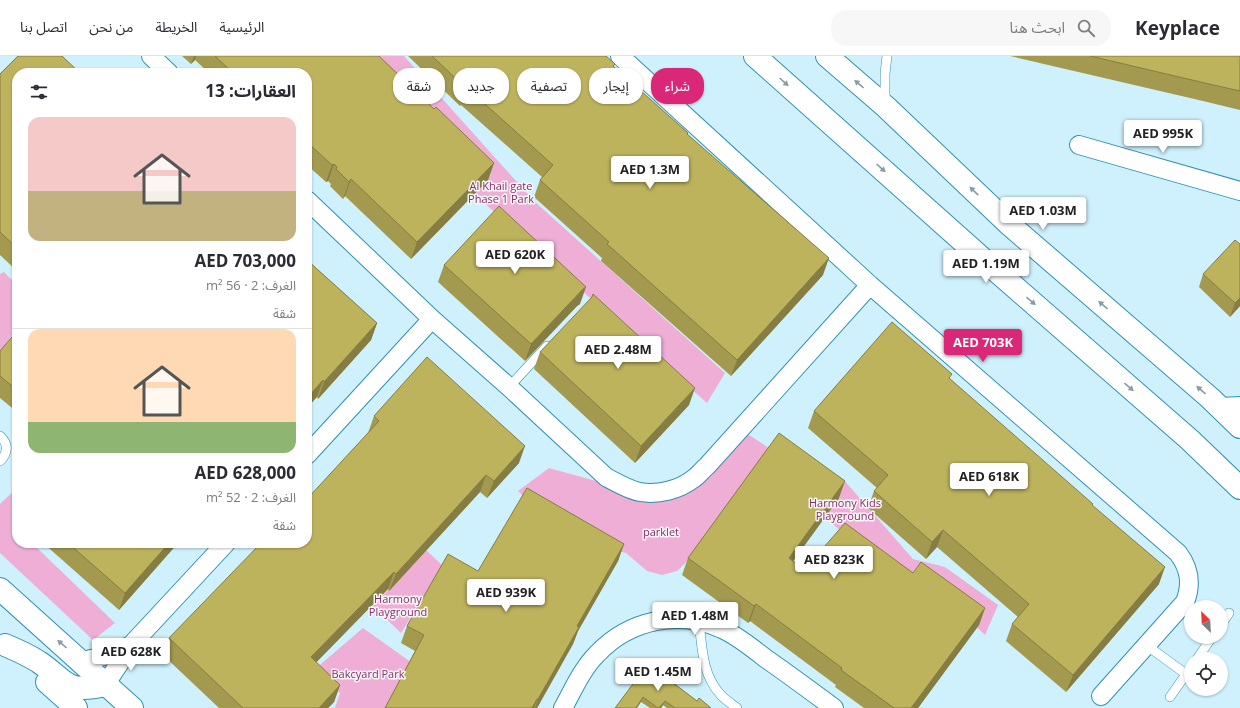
<!DOCTYPE html>
<html lang="ar">
<meta charset="utf-8">
<style>
body{margin:0;font-family:"Open Sans","Noto Sans Arabic",sans-serif;background:#f7f7f7;color:#2b2b33;direction:rtl;height:100vh;display:flex;flex-direction:column;font-size:15px;white-space:nowrap}
*{box-sizing:border-box;margin:0}
p{font-size:13px;color:#7c7c81}
.icon{flex:none;width:22px;height:22px;fill:none;stroke:currentColor;stroke-width:2;stroke-linecap:round;stroke-linejoin:round}
.map{position:relative;flex:1;overflow:hidden;direction:ltr}
.drawer{position:absolute;left:12px;top:12px;width:300px;height:480px;display:flex;flex-direction:column;background:#fff;border-radius:16px;box-shadow:0 1px 3px #0004;direction:rtl}
.drawer>*{flex:none}
.top-card{position:absolute;left:324px;top:12px;width:380px;height:36px;direction:rtl;display:flex;gap:8px}
.needle{width:26px;rotate:336deg}
.controls{position:absolute;left:1184px;top:544px;display:grid;gap:8px}
.controls a{display:grid;place-items:center;width:44px;height:44px;border-radius:50%;background:#fff;box-shadow:0 1px 3px #0004;font-size:20px}
.price{position:absolute;translate:-50% -34px;padding:0 9px;border-radius:4px;background:#fff;color:#222;font-size:13px;line-height:26px;filter:drop-shadow(0 1px 2px #0008)}
.price::after{content:'';position:absolute;left:50%;top:24px;width:12px;height:9px;margin-left:-6px;background:inherit;clip-path:polygon(0 0,100% 0,50% 100%)}
.price.current{background:#db2777;color:#fff}
ul{padding:0;list-style:none}
li{display:grid;align-content:center;gap:8px;height:212px;padding:0 16px}
li+li{border-top:1px solid #e1e1e2}
li span{display:grid;place-items:center;height:124px;border-radius:12px;color:#555}
li>.icon{margin-inline-start:auto}
span .icon{width:72px;height:72px;fill:#fffc;stroke-width:1}
li b{font-size:17px}
h2{display:flex;justify-content:space-between;align-items:center;height:48px;padding:0 16px;font-size:17px}
.chip{padding:0 14px;border-radius:16px;background:#fff;box-shadow:0 1px 3px #0004;font-size:14px;line-height:36px}
.chip.current{background:#db2777;color:#fff}
header{display:flex;align-items:center;gap:24px;box-sizing:border-box;height:56px;padding:0 20px;background:#fff;border-bottom:1px solid #e1e1e2}
header strong{font-size:19px}
nav{display:flex;gap:22px;margin-inline-start:auto;font-size:14px}
.search{width:280px;height:36px;background:#f7f7f7;display:flex;align-items:center;gap:10px;box-sizing:border-box;padding:0 14px;border-radius:16px;color:#7c7c81;font-size:15px}
.map>svg:first-child{display:block}
.green{fill:#efaed6}
.lines{fill:none;stroke-linecap:round;stroke-linejoin:round}
.service-casing{stroke:#3191ae;stroke-width:10}
.minor-casing{stroke:#3191ae;stroke-width:20}
.tertiary-casing{stroke:#3191ae;stroke-width:24}
.service{stroke:#fff;stroke-width:9}
.minor{stroke:#fff;stroke-width:18}
.tertiary{stroke:#fff;stroke-width:22}
.wall{fill:#a39a50}
.shaded-wall{fill:#857d41}
.building{fill:#beb35d;stroke:#857d41}
.oneway{fill:#899ca3}
.labels{text-anchor:middle;stroke-width:3;stroke-linejoin:round;paint-order:stroke}
.park-label{font-size:11px;fill:#852e6a;stroke:#f7f7f7}
</style>
<header>
<strong>Keyplace</strong>
<div class="search"><svg class="icon" aria-label="search" viewBox="0 0 24 24"><circle cx="10" cy="10" r="6"/><path d="M15 15l6 6"/></svg>ابحث هنا</div>
<nav><a>الرئيسية</a><a>الخريطة</a><a>من نحن</a><a>اتصل بنا</a></nav>
</header>
<div class="map">
<svg width="1240" height="652" viewBox="0 0 1240 652">
<rect width="100%" height="100%" fill="#cff1fd"/>
<path class="green" d="M347,0H404L534,145L725,317L707,347L472,136L491,119Z
M4,216L15,227L17,224V272L0,296V218Z
M746,377L772,394L715,479L677,515L662,519L647,515L626,497L596,489L537,453L518,435L549,412L636,436L667,438Z
M843,423L913,503L945,511L998,549L985,579L939,535L874,506L820,456Z
M17,432V487H32L115,567L93,584L0,497V448Z
M426,494L443,510L401,577L373,550Z
M363,572L415,609L387,652H335L340,637L314,614Z"/>
<g class="lines">
<g class="service-casing">
<path id="service" d="M885,47V18L887,0
M509,331L547,290
M0,380C9,388 8,397 0,405
M699,565C702,591 702,618 720,638C725,644 732,648 737,652
M1221,569L1229,557
M1146,589L1186,618
M1197,603L1212,581
M1170,641L1191,611"/>
</g>
<g class="minor-casing">
<path id="minor" d="M151,0L169,17
M620,0L870,229L1178,497C1190,513 1192,528 1185,546L1101,640
M1079,89L1240,135
M307,144L432,263L509,331L606,421C617,427 629,434 640,436C658,439 679,434 693,423C698,420 702,414 707,410L870,229
M1220,351L1240,350
M307,399L432,263
M82,605L109,599L131,589
M105,629L133,587L226,487
M563,652C573,634 582,613 597,598C629,564 679,553 722,573C738,580 752,592 765,602C788,618 811,635 834,652"/>
</g>
<g class="tertiary-casing">
<path id="tertiary" d="M755,0L985,205L1190,384L1240,432
M827,0L886,51L1010,169L1210,342L1240,371
M0,533L132,652
M5,589C17,594 28,599 39,606C68,626 65,638 105,629
M47,626L76,652"/>
</g>
<use href="#service" class="service"/>
<use href="#minor" class="minor"/>
<use href="#tertiary" class="tertiary"/>
</g>
<path class="wall" d="M182,0H379L434,53L494,107L488,124L411,203L345,140L343,143L330,130L331,128L328,125L326,126L307,109V17H209L195,4L191,8Z
M408,0H606L614,11L688,77L687,78L823,219L731,320L601,205L602,202L534,141L540,124L542,121L461,49L460,50Z
M1010,0H1240V54L1203,45Z
M17,17V215L0,199V18Z
M307,204L377,267L371,284L318,343L317,341Z
M444,209L580,248L577,250L525,305L438,226Z
M1203,218L1240,250L1230,261L1199,231Z
M17,275V356L0,342V295Z
M540,296L689,349L635,407L534,313Z
M950,323L1092,449L1159,528L1066,636L1006,585L1012,568L1018,561L937,491L926,503L868,452L874,435L877,432L808,372L814,355Z
M374,360L519,407L487,442L480,436L389,535L388,533L316,606L340,629L334,646L328,652H219L163,599L169,582L307,487L368,377Z
M839,442L793,505L804,514L913,517L985,552L979,569L918,652H864L835,631L836,629L750,565L748,567L682,519L688,502Z
M43,487H178L119,554Z
M624,488L618,505L578,575L573,588L537,652H385L415,595L401,587L407,570L478,515Z
M648,608L697,645L711,652H667L663,649L661,652H650L641,646Z"/>
<path class="shaded-wall" d="M194,0H196L195,4L191,8Z
M494,107L488,124L411,203L417,186Z
M334,108L328,125L326,126L332,109Z
M351,123L345,140L343,143L349,126Z
M829,202L823,219L731,320L737,304Z
M586,231L580,248L577,250L525,305L531,288L583,233Z
M1240,242V250L1230,261L1235,247Z
M377,267L371,284L318,343L324,326Z
M323,324L317,341L307,352V342Z
M695,332L689,349L635,407L641,390Z
M525,390L519,407L487,442L494,425Z
M486,419L480,436L389,535L396,518Z
M845,425L839,442L783,519L789,502Z
M943,474L937,491L926,503L932,486Z
M169,487H178L119,554L125,537Z
M624,488L618,505L578,575L573,588L537,652H535L538,643L577,570Z
M1165,511L1159,528L1066,636L1073,619Z
M394,516L388,533L305,618L311,601Z
M756,548L750,565L748,567L754,550Z
M985,552L979,569L918,652H911Z
M340,629L334,646L328,652H319Z
M643,641L641,646L637,652H636Z
M537,643L534,652H532Z
M665,645L663,649L661,652H659Z"/>
<path class="building" d="M18,0H62L80,17H17V192L0,176V18Z
M215,0H379L434,53L436,51L494,107L417,186L351,123L349,126L336,113L337,111L334,108L332,109L307,86V17H233Z
M432,0H606L615,8L613,10L688,77L687,78L829,202L737,304L607,188L609,186L540,124L553,109L467,32V33Z
M1090,0H1240V35L1209,28Z
M499,150L586,231L583,233L531,288L444,209Z
M1235,184L1240,188V242L1235,247L1203,218Z
M307,204L377,267L324,326L323,324L307,342Z
M593,238L695,332L641,390L540,296L592,241Z
M892,266L952,318L949,322L1093,448L1092,449L1165,511L1073,619L1012,568L1029,548L943,474L932,486L874,435L888,419L814,355Z
M17,275V334L0,320V295Z
M427,301L525,390L494,425L486,419L396,518L394,516L311,601L340,629L319,652H243L169,582L261,487H307V443L379,365L374,360Z
M779,377L845,425L789,502L804,514L845,467L913,517L921,506L985,552L911,652H894L841,614L842,612L756,548L754,550L688,502Z
M527,432L624,488L577,570L579,571L538,643H537L532,652H385L424,579L407,570L448,498L478,515Z
M68,487H169L125,537Z
M648,608L697,645L699,642L711,652H675L665,645L659,652H658L643,641L636,652H615Z"/>
<defs><path id="oneway-solid" d="M-6-.8H1V-3.2L6.5 0L1 3.2V.8H-6Z"/></defs>
<g class="oneway">
<use href="#oneway-solid" transform="translate(784 26) rotate(42)"/>
<use href="#oneway-solid" transform="translate(859 28) rotate(-139)"/>
<use href="#oneway-solid" transform="translate(881 112) rotate(42)"/>
<use href="#oneway-solid" transform="translate(974 135) rotate(-136)"/>
<use href="#oneway-solid" transform="translate(1031 245) rotate(41)"/>
<use href="#oneway-solid" transform="translate(1103 249) rotate(-139)"/>
<use href="#oneway-solid" transform="translate(1129 331) rotate(41)"/>
<use href="#oneway-solid" transform="translate(1201 334) rotate(-139)"/>
<use href="#oneway-solid" transform="translate(62 588) rotate(-139)"/>
</g>
<g class="labels">
<g class="park-label">
<text x="501" y="134">Al Khail gate<tspan x="501" dy="13">Phase 1 Park</tspan></text>
<text x="845" y="451">Harmony Kids<tspan x="845" dy="13">Playground</tspan></text>
<text x="661" y="480">parklet</text>
<text x="398" y="547">Harmony<tspan x="398" dy="13">Playground</tspan></text>
<text x="368" y="622">Bakcyard Park</text>
</g>
</g>
</svg>
<div class="controls">
<a><svg class="needle" viewBox="-14 -14 28 28"><path d="M0-13l5 13h-10z" fill="#e53935"/><path d="M0 13l5-13h-10z" fill="#7c7c81"/></svg></a>
<a><svg class="icon" aria-label="locate" viewBox="0 0 24 24"><circle cx="12" cy="12" r="6"/><path d="M12 2v4M12 18v4M2 12h4M18 12h4"/></svg></a>
</div>
<b class="price" style="left:1163px;top:98px">AED 995K</b>
<b class="price" style="left:650px;top:134px">AED 1.3M</b>
<b class="price" style="left:1043px;top:175px">AED 1.03M</b>
<b class="price" style="left:515px;top:219px">AED 620K</b>
<b class="price" style="left:986px;top:228px">AED 1.19M</b>
<b class="price current" style="left:983px;top:307px">AED 703K</b>
<b class="price" style="left:618px;top:314px">AED 2.48M</b>
<b class="price" style="left:989px;top:441px">AED 618K</b>
<b class="price" style="left:834px;top:524px">AED 823K</b>
<b class="price" style="left:506px;top:557px">AED 939K</b>
<b class="price" style="left:695px;top:580px">AED 1.48M</b>
<b class="price" style="left:131px;top:616px">AED 628K</b>
<b class="price" style="left:658px;top:636px">AED 1.45M</b>
<div class="top-card">
<a class="chip current">شراء</a>
<a class="chip">إيجار</a>
<a class="chip">تصفية</a>
<a class="chip">جديد</a>
<a class="chip">شقة</a>
</div>
<section class="drawer">
<h2>العقارات: 13<svg class="icon" aria-label="filters" viewBox="0 0 24 24"><path d="M4 7h16M4 17h16"/><circle cx="9" cy="7" r="2"/><circle cx="15" cy="17" r="2"/></svg></h2>
<ul>
<li><span style="background:linear-gradient(#f6c9c9 60%,#c2b280 0)"><svg class="icon" aria-label="home" viewBox="0 0 24 24"><path d="M3 11l9-7 9 7M6 9v11h12V9"/></svg></span><div><b>AED 703,000</b><p>الغرف: 2 · 56 m²</p><p>شقة</p></div></li>
<li><span style="background:linear-gradient(#ffd9b3 75%,#8fb573 0)"><svg class="icon" aria-label="home" viewBox="0 0 24 24"><path d="M3 11l9-7 9 7M6 9v11h12V9"/></svg></span><div><b>AED 628,000</b><p>الغرف: 2 · 52 m²</p><p>شقة</p></div></li>
</ul>
</section>
</div>
